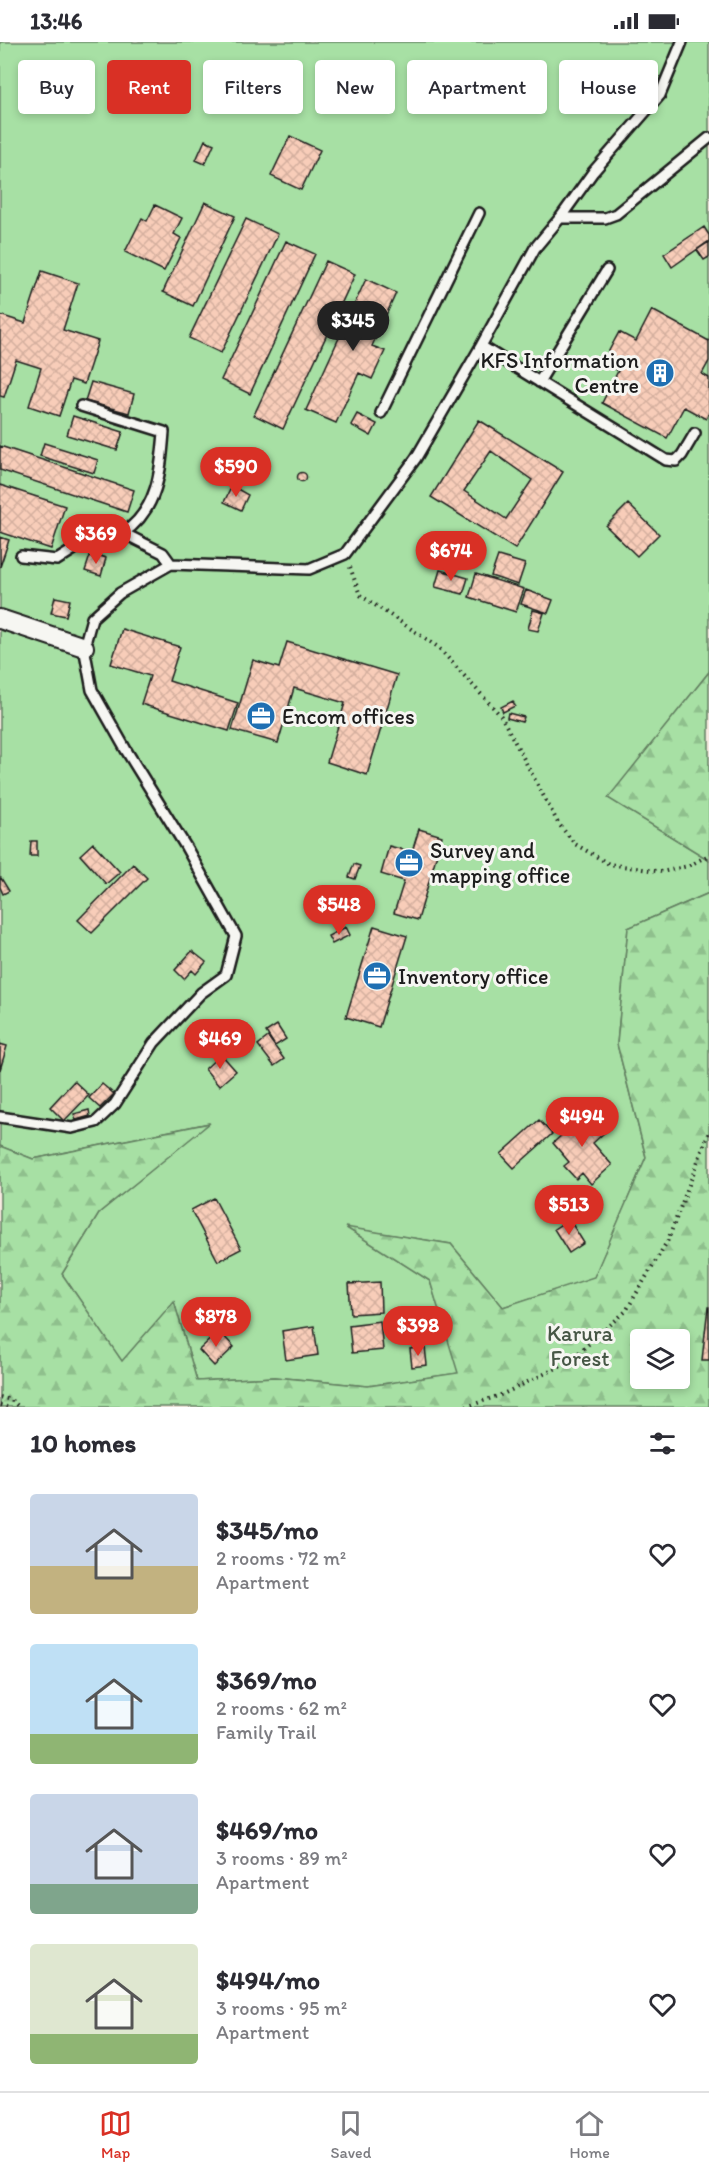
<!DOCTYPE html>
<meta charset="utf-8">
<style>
body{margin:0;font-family:Itim,sans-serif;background:#f2f2f3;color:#2b2b33;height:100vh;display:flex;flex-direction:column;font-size:22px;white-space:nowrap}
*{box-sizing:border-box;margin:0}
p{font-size:20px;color:#7c7c81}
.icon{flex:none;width:33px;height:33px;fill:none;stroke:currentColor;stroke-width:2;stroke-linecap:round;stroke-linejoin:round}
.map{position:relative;height:1365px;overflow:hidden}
.panel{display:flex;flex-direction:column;background:#fff;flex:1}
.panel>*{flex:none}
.top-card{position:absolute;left:18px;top:18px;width:674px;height:54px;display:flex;gap:12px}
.buttons{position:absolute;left:630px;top:1287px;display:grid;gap:12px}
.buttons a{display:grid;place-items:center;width:60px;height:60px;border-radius:6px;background:#fff;box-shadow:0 3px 9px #0003;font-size:30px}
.price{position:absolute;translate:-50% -51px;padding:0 14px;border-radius:21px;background:#d93025;color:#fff;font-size:20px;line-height:39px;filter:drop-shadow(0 2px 3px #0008)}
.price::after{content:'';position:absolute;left:50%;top:36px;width:18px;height:14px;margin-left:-9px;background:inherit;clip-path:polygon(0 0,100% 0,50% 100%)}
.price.active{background:#222;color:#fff}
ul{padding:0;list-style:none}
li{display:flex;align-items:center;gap:18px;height:150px;padding:0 30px}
li span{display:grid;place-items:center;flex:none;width:168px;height:120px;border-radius:6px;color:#555}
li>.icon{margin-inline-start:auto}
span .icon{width:72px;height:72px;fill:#fffc;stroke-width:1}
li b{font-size:26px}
h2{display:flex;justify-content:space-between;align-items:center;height:72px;padding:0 30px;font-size:26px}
.chip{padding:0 21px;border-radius:6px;background:#fff;box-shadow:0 3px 9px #0003;font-size:21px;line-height:54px}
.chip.active{background:#d93025;color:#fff}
.status{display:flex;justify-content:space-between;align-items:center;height:42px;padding:0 30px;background:#fff;direction:ltr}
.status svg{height:16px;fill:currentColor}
.menu{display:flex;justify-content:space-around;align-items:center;height:84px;border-top:2px solid #e1e1e2;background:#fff;font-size:16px;color:#7c7c81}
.menu a{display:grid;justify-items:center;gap:3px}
.menu .active{color:#d93025}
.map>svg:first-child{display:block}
.grass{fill:#a7e0a4;stroke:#627e60;stroke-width:1.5}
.forest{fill:url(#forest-firs);stroke:#627e60;stroke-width:1.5;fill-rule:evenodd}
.building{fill:url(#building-cross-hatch);stroke:#1c1c1c;stroke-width:1.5;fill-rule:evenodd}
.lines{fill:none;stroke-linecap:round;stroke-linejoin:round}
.lane-casing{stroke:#1c1c1c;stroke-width:14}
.street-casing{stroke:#1c1c1c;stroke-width:22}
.path{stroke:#1c1c1c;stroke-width:4;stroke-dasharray:1.5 4.5;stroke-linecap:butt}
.lane{stroke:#f6f6f2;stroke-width:9}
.street{stroke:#f6f6f2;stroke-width:18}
.labels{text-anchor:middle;stroke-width:6;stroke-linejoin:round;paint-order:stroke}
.poi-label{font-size:22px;fill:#1c1c1c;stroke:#f6f6f2;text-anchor:start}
.park-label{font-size:22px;fill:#465745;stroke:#f6f6f2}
</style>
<div class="status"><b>13:46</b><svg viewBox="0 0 49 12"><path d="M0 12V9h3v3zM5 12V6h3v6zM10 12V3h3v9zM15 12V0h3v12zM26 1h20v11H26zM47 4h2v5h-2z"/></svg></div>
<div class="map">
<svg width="709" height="1365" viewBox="0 0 709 1365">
<defs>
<pattern id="forest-firs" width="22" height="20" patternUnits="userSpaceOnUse" patternTransform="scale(1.5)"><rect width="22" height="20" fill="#a7e0a4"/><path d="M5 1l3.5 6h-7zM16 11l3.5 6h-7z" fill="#8fc08d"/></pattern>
<pattern id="building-cross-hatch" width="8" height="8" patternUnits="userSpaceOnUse" patternTransform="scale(1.5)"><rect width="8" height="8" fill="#f8cdb9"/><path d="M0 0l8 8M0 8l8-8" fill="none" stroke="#d4af9e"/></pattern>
</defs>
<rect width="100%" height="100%" fill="#f7eae1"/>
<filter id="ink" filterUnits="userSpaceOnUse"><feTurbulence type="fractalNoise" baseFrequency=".0167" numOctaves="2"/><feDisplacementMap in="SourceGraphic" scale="12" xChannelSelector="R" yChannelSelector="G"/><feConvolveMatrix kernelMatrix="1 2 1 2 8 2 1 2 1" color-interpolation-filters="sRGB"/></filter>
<g filter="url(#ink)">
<path class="grass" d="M0,0H709V630L609,756L709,818V851L628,886L617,1002L646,1115L594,1236L503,1265L451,1202L347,1186L430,1239L459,1331L368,1344L275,1335L197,1339L174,1260L122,1320L62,1232L100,1170L209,1081L33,1117L0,1104Z"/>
<path class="forest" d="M709,630V818L608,756Z
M709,851V1365H0V1104L33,1117L210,1081L100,1170L62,1232L122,1319L174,1259L197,1339L275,1335L368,1344L458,1331L430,1239L345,1185L451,1202L503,1265L594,1235L646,1115L617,1002L628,886ZM640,1298H680V1336H640Z"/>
<path class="building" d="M290,94L320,108L301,148L271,134Z
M205,98L214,102L205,122L196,118Z
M205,160L235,174L193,264L163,250Z
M155,163L182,176L174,192L181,196L164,229L125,210L142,176L147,179Z
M246,177L278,192L221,311L189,296Z
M704,185L709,193V199L672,225L664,212Z
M286,199L315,212L250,352L221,338Z
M709,200V215L704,218L697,208Z
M326,219L355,232L283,387L254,373Z
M42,229L78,241L63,288L98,299L84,342L71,338L59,374L29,364L41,326L16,318L4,355L0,354V273L25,281Z
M366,237L396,251L372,304L385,309L372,337L359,331L336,381L306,368Z
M652,268L709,299V319L702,332L709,336V371L706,377L684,365L667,396L602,361L618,329L603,320L619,290L636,299Z
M91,340L134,352L129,371L85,359Z
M357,372L377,382L371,394L351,383Z
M73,374L123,390L117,408L67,393Z
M479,378L563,430L515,507L431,455ZM491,409L532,438L506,477L464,449Z
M44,401L98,418L94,431L40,414Z
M0,404L134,448L127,470L0,428Z
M297.5 435a4.5 4.5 0 1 1 9 0a4.5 4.5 0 1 1-9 0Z
M0,443L65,464L51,507L0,490Z
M232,444L248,453L241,468L224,460Z
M628,462L659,492L637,514L606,484Z
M0,495L9,498L0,525Z
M91,511L106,516L101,534L85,529Z
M498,514L525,522L518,543L491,534Z
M440,528L468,536L463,552L435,545Z
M476,532L524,547L516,570L469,555Z
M526,548L553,558L548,571L521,562Z
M55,555L70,558L66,574L51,571Z
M533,568L544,571L538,589L528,587Z
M122,587L180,605L169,639L238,661L229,689L141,662L150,634L111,622Z
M287,600L397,633L367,733L327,720L345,661L294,646L278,701L232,688L253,618L279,626Z
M513,659L515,664L503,670L501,665Z
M508,671L524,675L522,680L507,676Z
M419,787L442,794L418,878L394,871L404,839L381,832L389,804L412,810Z
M31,799H37V814H30Z
M93,801L120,830L106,842L80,813Z
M133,822L147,836L92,891L78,878Z
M354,822L360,824L355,837L349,835Z
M0,836H1L9,849L3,852L0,845Z
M374,884L407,894L379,985L346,975Z
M346,885L350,893L332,902L328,894Z
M192,909L206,920L196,932L192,928L184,937L175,928Z
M277,983L286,997L275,1004L266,990Z
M268,995L284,1017L274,1024L258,1003Z
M0,1002L7,1004L0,1028Z
M221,1012L236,1029L219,1044L205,1027Z
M74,1039L89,1053L64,1079L50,1065Z
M102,1042L114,1052L100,1066L89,1056Z
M89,1068L90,1074L76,1078L74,1072Z
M571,1069L586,1085L595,1077L606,1089L593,1101L612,1123L591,1142L582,1131L576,1137L564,1124L569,1120L553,1101L565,1090L557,1082Z
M539,1078L552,1092L514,1126L501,1112Z
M214,1156L241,1207L218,1219L191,1168Z
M569,1177L584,1201L569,1211L554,1187Z
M380,1240L381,1270L351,1272L349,1242Z
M708,1265H709V1318H702Z
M380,1279L383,1308L352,1311L349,1283Z
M314,1284L318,1313L286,1318L282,1289Z
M219,1289L234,1305L214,1324L199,1308Z
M425,1305L427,1323L412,1325L410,1307Z"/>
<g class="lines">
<g class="lane-casing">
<path id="lane" d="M560,176H605L616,172L709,96
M481,304L666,418L676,419L682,413L695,391
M539,340L607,228
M81,364L164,390C161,428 158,468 123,491L163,511L171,522
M381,371L479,171
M21,514L57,518L95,494L123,491
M0,1075L72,1086L96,1080L115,1062L154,1001L201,951L226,933L236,894L186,805L126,708L92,648L84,605L92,576L120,551L171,522L309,527L345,512L416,416L481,304L535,206L560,176L593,130L660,53L682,0"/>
</g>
<g class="street-casing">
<path id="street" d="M0,577L84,605"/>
</g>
<path class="path" d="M350,525L360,553L438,605L501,674L558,781L575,802L609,822L662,830L688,824L709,813
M0,1355L11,1358L19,1365
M0,1363L7,1365
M466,1365L503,1352L567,1321L626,1269L668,1198L709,1090"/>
<use href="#lane" class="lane"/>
<use href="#street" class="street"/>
</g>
</g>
<defs>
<g id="building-disc" transform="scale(1.5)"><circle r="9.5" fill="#1f6fb2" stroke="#f6f6f2"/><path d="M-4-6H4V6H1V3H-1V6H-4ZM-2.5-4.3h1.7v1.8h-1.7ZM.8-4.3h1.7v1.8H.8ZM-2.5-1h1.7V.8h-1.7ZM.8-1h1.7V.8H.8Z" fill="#fff"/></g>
<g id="office-disc" transform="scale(1.5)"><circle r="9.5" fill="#1f6fb2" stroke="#f6f6f2"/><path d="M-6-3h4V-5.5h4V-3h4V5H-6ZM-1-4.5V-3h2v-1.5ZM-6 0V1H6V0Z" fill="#fff"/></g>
</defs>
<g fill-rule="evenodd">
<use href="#building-disc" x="660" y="331"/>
<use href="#office-disc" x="261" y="674"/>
<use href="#office-disc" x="409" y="821"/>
<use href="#office-disc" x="377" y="934"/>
</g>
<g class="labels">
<g class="poi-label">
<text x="639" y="326" text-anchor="end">KFS Information<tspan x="639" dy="25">Centre</tspan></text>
<text x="282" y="682">Encom offices</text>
<text x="430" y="816">Survey and<tspan x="430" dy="25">mapping office</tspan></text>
<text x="398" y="942">Inventory office</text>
</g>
<g class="park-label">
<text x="580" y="1299">Karura<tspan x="580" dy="25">Forest</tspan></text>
</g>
</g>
</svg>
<div class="buttons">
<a><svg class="icon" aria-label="layers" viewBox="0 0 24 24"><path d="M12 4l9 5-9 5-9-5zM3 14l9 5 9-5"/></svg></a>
</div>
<b class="price active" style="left:353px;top:310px">$345</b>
<b class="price" style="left:236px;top:456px">$590</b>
<b class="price" style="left:96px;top:523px">$369</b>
<b class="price" style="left:451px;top:540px">$674</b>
<b class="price" style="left:339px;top:894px">$548</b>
<b class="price" style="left:220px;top:1028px">$469</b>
<b class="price" style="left:582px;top:1106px">$494</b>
<b class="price" style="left:569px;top:1194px">$513</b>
<b class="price" style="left:216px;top:1306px">$878</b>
<b class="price" style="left:418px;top:1315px">$398</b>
<div class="top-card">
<a class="chip">Buy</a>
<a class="chip active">Rent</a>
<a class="chip">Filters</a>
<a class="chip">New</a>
<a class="chip">Apartment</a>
<a class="chip">House</a>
</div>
</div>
<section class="panel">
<h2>10 homes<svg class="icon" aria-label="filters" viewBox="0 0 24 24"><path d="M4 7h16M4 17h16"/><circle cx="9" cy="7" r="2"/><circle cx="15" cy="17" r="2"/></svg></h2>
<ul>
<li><span style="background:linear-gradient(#c9d6e8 60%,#c2b280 0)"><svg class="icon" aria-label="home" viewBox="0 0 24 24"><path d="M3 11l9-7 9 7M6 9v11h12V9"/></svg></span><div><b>$345/mo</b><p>2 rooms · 72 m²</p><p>Apartment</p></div><svg class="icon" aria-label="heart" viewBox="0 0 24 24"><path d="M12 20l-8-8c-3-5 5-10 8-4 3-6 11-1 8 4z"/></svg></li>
<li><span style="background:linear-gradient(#bfe0f5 75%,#8fb573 0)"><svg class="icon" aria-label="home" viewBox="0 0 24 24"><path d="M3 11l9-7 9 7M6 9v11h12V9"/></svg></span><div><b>$369/mo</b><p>2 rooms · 62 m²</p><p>Family Trail</p></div><svg class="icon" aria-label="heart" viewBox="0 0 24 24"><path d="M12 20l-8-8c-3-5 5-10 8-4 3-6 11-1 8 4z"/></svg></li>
<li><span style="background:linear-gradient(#c9d6e8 75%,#7fa58c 0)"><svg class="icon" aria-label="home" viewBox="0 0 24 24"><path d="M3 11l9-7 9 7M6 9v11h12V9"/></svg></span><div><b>$469/mo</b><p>3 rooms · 89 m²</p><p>Apartment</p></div><svg class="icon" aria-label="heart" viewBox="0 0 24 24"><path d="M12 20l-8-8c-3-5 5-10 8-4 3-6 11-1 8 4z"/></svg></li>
<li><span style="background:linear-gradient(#dfe7d0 75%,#8fb573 0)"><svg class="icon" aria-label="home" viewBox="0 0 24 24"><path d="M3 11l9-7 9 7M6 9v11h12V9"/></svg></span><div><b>$494/mo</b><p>3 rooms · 95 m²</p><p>Apartment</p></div><svg class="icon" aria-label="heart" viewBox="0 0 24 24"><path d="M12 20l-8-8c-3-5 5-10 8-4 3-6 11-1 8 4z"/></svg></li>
</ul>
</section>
<nav class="menu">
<a class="active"><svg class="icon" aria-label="map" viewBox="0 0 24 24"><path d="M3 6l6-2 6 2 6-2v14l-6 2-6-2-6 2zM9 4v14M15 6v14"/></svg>Map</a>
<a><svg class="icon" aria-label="saved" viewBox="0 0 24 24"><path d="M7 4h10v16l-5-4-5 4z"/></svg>Saved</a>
<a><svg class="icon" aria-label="home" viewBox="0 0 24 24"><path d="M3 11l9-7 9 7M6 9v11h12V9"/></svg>Home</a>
</nav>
